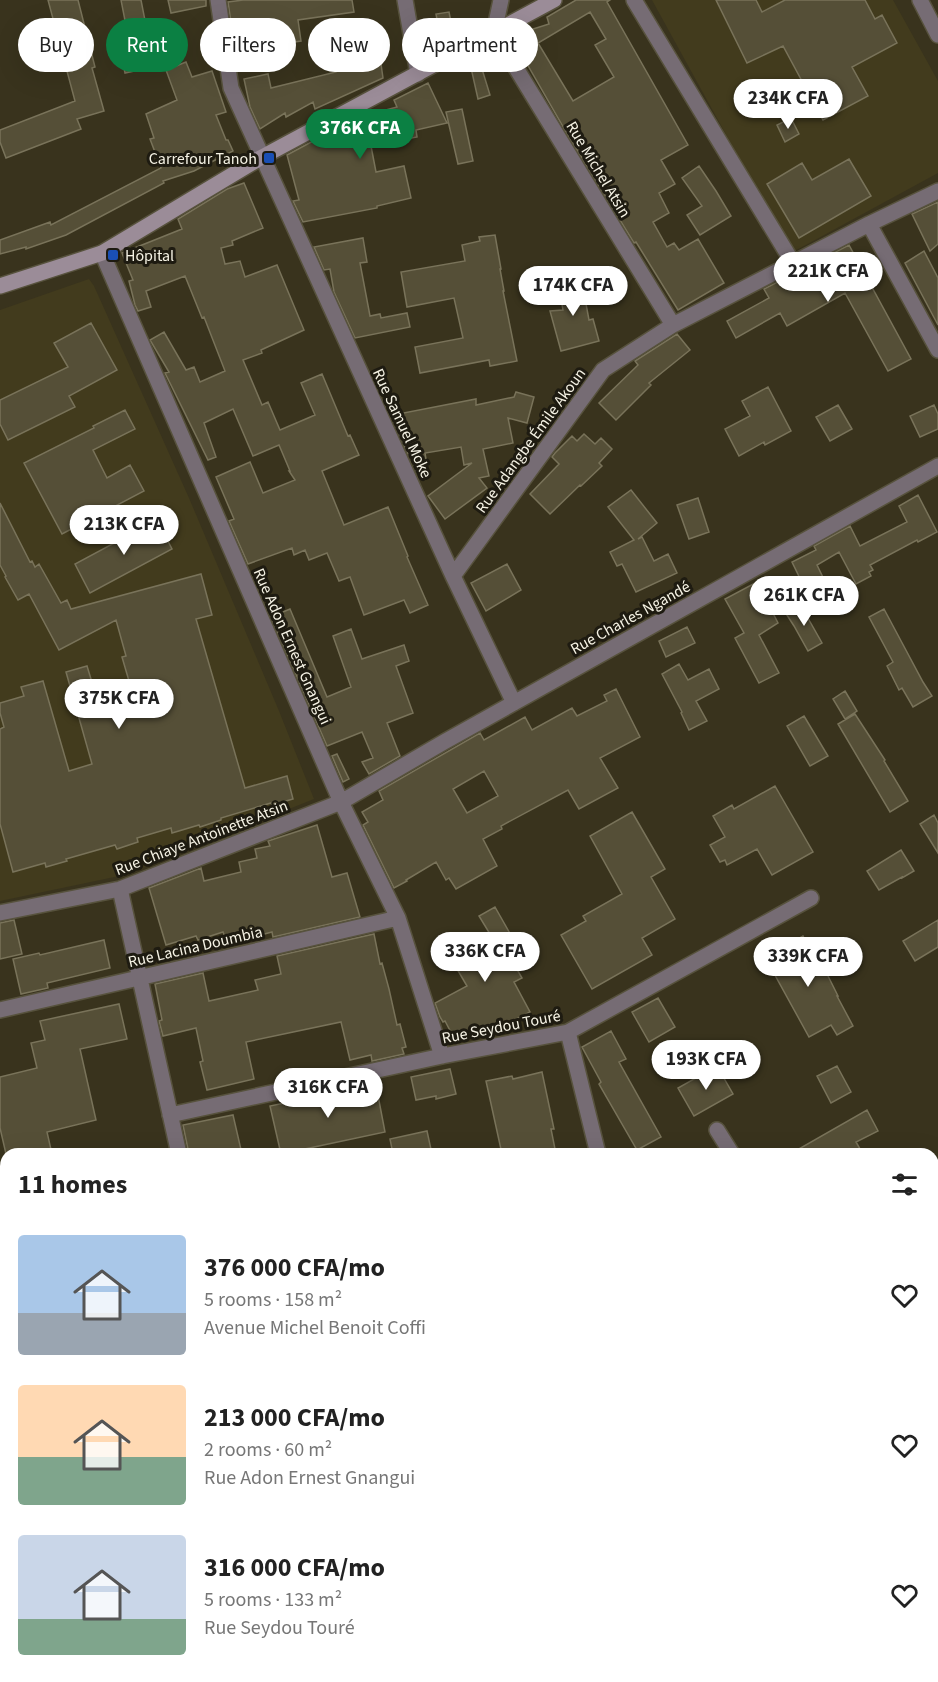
<!DOCTYPE html>
<meta charset="utf-8">
<style>
body{margin:0;font-family:"Source Sans 3",sans-serif;background:#f6f6f6;color:#222;height:100vh;display:flex;flex-direction:column;font-size:22px;white-space:nowrap}
*{box-sizing:border-box;margin:0}
p{font-size:20px;color:#767676}
.icon{flex:none;width:33px;height:33px;fill:none;stroke:currentColor;stroke-width:2;stroke-linecap:round;stroke-linejoin:round}
.map{position:relative;flex:1;overflow:hidden}
.sheet{position:absolute;left:0px;top:1148px;width:939px;height:536px;display:flex;flex-direction:column;background:#fff;border-radius:18px 18px 0 0;box-shadow:0 6px 24px #0002}
.sheet>*{flex:none}
.top-card{position:absolute;left:18px;top:18px;width:600px;height:54px;display:flex;gap:12px}
.price{position:absolute;translate:-50% -51px;padding:0 14px;border-radius:21px;background:#fff;color:#222;font-size:20px;line-height:39px;filter:drop-shadow(0 2px 3px #0008)}
.price::after{content:'';position:absolute;left:50%;top:36px;width:18px;height:14px;margin-left:-9px;background:inherit;clip-path:polygon(0 0,100% 0,50% 100%)}
.price.current{background:#0b8043;color:#fff}
ul{padding:0;list-style:none}
li{display:flex;align-items:center;gap:18px;height:150px;padding:0 18px}
li span{display:grid;place-items:center;flex:none;width:168px;height:120px;border-radius:6px;color:#555}
li>.icon{margin-inline-start:auto}
span .icon{width:72px;height:72px;fill:#fffc;stroke-width:1}
li b{font-size:26px}
h2{display:flex;justify-content:space-between;align-items:center;height:72px;padding:0 18px;font-size:26px}
.tag{padding:0 21px;border-radius:27px;background:#fff;box-shadow:0 6px 24px #0002;font-size:21px;line-height:54px}
.tag.current{background:#0b8043;color:#fff}
.map>svg:first-child{display:block}
.built{fill:#423b1d}
.building{fill:#554f37;stroke:#79735a;stroke-width:1.5;fill-rule:evenodd}
.lines{fill:none;stroke-linecap:round;stroke-linejoin:round}
.street-casing{stroke:#57523d;stroke-width:18}
.secondary-casing{stroke:#57523d;stroke-width:18}
.street{stroke:#766c74;stroke-width:15}
.secondary{stroke:#9b8c98;stroke-width:15}
.transit-dot{fill:#1a4fb4;stroke:#1e1b11;stroke-width:2}
.labels{text-anchor:middle;stroke-width:6;stroke-linejoin:round;paint-order:stroke}
.poi-label{font-size:16px;fill:#f6f3e5;stroke:#1e1b11;text-anchor:end}
.street-label{font-size:16px;fill:#f6f3e5;stroke:#1e1b11}
</style>
<div class="map">
<svg width="938" height="1682" viewBox="0 0 938 1682">
<rect width="100%" height="100%" fill="#39331d"/>
<path class="built" d="M652,0H893L938,81V173L791,253Z
M89,279L94,286L189,498L279,711L314,799L124,875L0,901V310Z"/>
<path class="building" d="M48,0H78L95,67L92,68L104,111L77,119L81,129L6,158L0,142V130L75,101Z
M121,0H141L149,41L160,39L166,64L125,73L120,48L130,46Z
M168,0H206V6L171,13Z
M243,0H352L354,12L298,20L301,41L246,49L248,59L237,61L228,2Z
M576,0H610L607,2L688,145L661,160L675,184L659,193L669,213L653,222L667,247L674,243L679,250L698,239L724,283L678,310L636,242L634,243L569,137L511,36L549,24L547,17ZM590,12L606,39L595,45L614,77L573,101L538,43Z
M716,0H756L762,12L785,0H865L875,19L882,15L897,43L852,67L868,96L823,120L783,46L747,63Z
M449,12L452,27L439,30L436,14Z
M478,56L490,95L478,99L469,59Z
M380,57L383,78L315,109L313,102L286,117L285,113L260,129L250,107L244,79L268,74L271,88L336,72V66Z
M186,62L192,77L212,71L226,112L216,115L226,140H228L233,151L194,171L163,181L164,183L66,235L26,249V247L0,254V240L50,222L51,225L161,168L150,139L154,138L146,114L177,100L166,70Z
M428,83L447,123L416,130L417,137L371,146L376,172L404,166L411,198L377,206V208L303,222L293,201L299,200L287,155L356,118L397,107L394,100Z
M462,109L473,161L458,164L446,112Z
M791,118L799,134L785,142L777,125Z
M849,159L871,196L799,238L767,184L802,163L812,180Z
M699,166L716,191L731,216L700,235L687,215L702,206L682,178Z
M244,183L263,228L232,241L233,245L221,248L225,264L240,261L245,277L277,265L304,330L261,350L262,353L243,360L262,405L268,402L280,430L315,415L301,383L322,374L348,436L350,435L359,455L322,471L344,525L388,507L408,556L407,557L428,605L410,613L404,600L364,615L350,577L339,581L327,553L309,560L305,550L294,555L292,548L248,564L229,521L234,519L216,477L250,462L263,493L295,480L289,471H290L279,445L253,456L233,409L204,423L216,457L208,460L165,373L169,372L150,340L164,332L186,370L194,367L200,382L225,371L204,317L202,318L185,276L146,291L151,307L138,311L135,305L129,281L133,280L122,253L182,229L178,219L227,189Z
M938,202V244L930,251L912,214Z
M495,235L501,269H500L504,291H503L517,361L490,366L489,360L420,373L415,347L463,338L454,298L407,307L401,272L465,261L462,245L480,241L479,237Z
M363,238L367,262L360,263L370,316L380,314L381,318L407,313L410,327L355,338L334,292L330,269L324,270L314,247Z
M849,245L911,359L888,371L845,293L787,326L780,313L736,338L727,321L769,298L764,289Z
M924,251L938,278V325L905,263Z
M581,277L589,320L593,319L599,341L561,351L550,311L563,310L558,282Z
M91,323L117,370L69,396L75,407L8,440L0,424V400L68,367L54,343Z
M677,334L690,350L649,383L651,385L616,420L599,403L638,365L635,361Z
M768,387L791,431L765,445L764,442L739,456L725,429L750,416L742,401Z
M516,392L534,397L527,423L508,418L513,443L483,449L489,476L479,478L487,488L445,519L428,496L472,463L464,465L461,447L425,453L428,471L417,473L411,456H409L394,423L393,415L476,399V405L514,397Z
M838,405L852,429L830,441L816,417Z
M934,405L938,414V429L920,437L910,416Z
M125,410L135,429L93,450L107,478L130,465L144,491L62,534L24,463L94,428L93,426Z
M584,434L595,444L601,438L612,449L599,463L602,466L581,486L580,485L550,514L530,494L559,464L552,457L555,453L572,436L577,441Z
M631,490L657,523L638,539L642,537L654,561L668,554L677,573L636,592L622,564L617,566L610,552L634,540L608,507Z
M918,495L937,532L918,542L917,540L870,565L873,570L869,572L871,576L856,584L839,552L817,565L832,596L813,605L792,562L816,550L814,546L850,526L860,546L907,522L899,506Z
M698,498L709,532L689,539L677,505Z
M0,503L30,562L32,561L35,567L39,564L61,603L67,600L71,609L201,574L212,615L196,619L245,788L287,776L293,799L272,805L271,803L221,818V820L200,827L199,825L172,833L171,828L137,838L138,842L117,849L115,845L66,859L67,861L46,867L45,863L13,872L0,824V729L4,727L0,713V703L24,696L21,687L43,681L69,771L92,764L66,672L87,666L102,715L136,705L122,657L126,656L116,620L59,650L29,594L18,600L5,577L6,576L0,565Z
M157,520L172,549L90,593L75,564Z
M507,564L521,590L486,611L471,583Z
M757,582L778,623L759,635L779,673L759,683L735,638L744,633L725,599Z
M800,604L822,643L808,651L794,626L785,612Z
M290,609L327,697L351,687L333,636L351,629L362,659L404,645L409,661L396,666L413,713L387,723L400,756L369,774L362,762L373,758L362,732L327,746L271,617Z
M884,609L923,682L932,696L913,707L902,688L899,690L887,666L893,662L869,617Z
M687,627L695,643L666,657L659,641Z
M679,664L688,680L709,669L719,689L696,701L707,721L689,730L681,713L682,712L662,674Z
M616,689L640,737L600,758L618,788L579,809L568,790L501,826L502,829L483,839L497,866L456,889L449,878L446,880L436,862L406,880L407,881L394,888L363,825L368,822L362,812L383,800L379,791L480,733L484,740L525,717L532,730L572,708L577,716L607,701L604,695ZM484,771L498,796L467,813L453,789Z
M845,691L857,711L845,719L833,699Z
M855,714L885,760L884,761L908,801L890,812L838,724Z
M804,716L828,756L810,766L787,726Z
M337,754L349,779L343,782L332,756Z
M775,786L813,852L772,875L757,849L727,865L725,860L720,862L710,845L725,837L713,816L732,805L734,809Z
M632,812L665,869L651,877L675,919L642,938L652,955L592,989L561,935L586,921L583,916L622,894L590,836Z
M934,815L938,823V853L920,824Z
M317,825L332,877L347,873L360,917L273,937L272,932L242,940L241,936L226,940L223,932L198,940L196,936L166,945L149,888L201,868L204,881L241,872L239,862L257,858L255,849L270,846L268,841Z
M901,850L914,871L902,878V877L879,890L867,871Z
M495,907L521,953L511,959L522,978L514,982L530,1012L489,1033L485,1025L455,1040L445,1021L443,1022L440,1017L435,1003L467,986L450,957L490,934L479,916Z
M14,920L22,954L0,959V923Z
M938,920V947L915,961L903,941Z
M374,934L380,964L382,963L389,989L397,1025L400,1024L406,1047L402,1048L404,1054L372,1061L371,1055L350,1060L341,1022L246,1042L254,1079L207,1090L200,1062L203,1061L196,1028L163,1036L159,1021L162,1020L155,984L203,973L209,1001L258,990L255,980L281,974L277,956Z
M803,936L825,975L827,974L838,996H837L853,1026L837,1035L831,1025L809,1037L765,957Z
M104,940L110,968L47,983L48,988L21,994L13,959L39,953L40,955Z
M658,998L675,1027L649,1042L632,1012Z
M119,1004L127,1039L80,1049L96,1120L47,1132L52,1154H6L0,1128V1077L37,1068L31,1043L45,1040L40,1021Z
M611,1031L626,1059L619,1062L661,1137L637,1150L599,1084L601,1082L582,1047Z
M717,1066L733,1094L694,1116L678,1088Z
M837,1066L851,1092L831,1103L817,1076Z
M450,1069L456,1094L436,1099V1096L416,1100L411,1077Z
M542,1072L554,1129H551L556,1154H502L486,1081L512,1076L513,1079Z
M370,1085L371,1086L376,1085L385,1132L281,1154L270,1106Z
M867,1110L878,1131L856,1142L863,1154H790Z
M233,1115L242,1154H189L183,1125Z
M427,1131L432,1154H393L390,1139Z"/>
<g class="lines">
<g class="street-casing">
<path id="street" d="M218,0L231,88L453,576L514,703
M405,0L418,74
M501,0L494,32L673,325
M634,0L793,263
M920,0L938,35
M869,224L938,350
M102,253L341,802L398,918L442,1056
M453,576L603,370L673,325L869,224L938,191
M120,889L179,1154
M0,913L120,889L341,802L444,742L938,466
M0,1010L398,918
M568,1032L598,1154
M170,1115L442,1056L568,1032L811,898
M717,1130L732,1154
M0,1193L6,1192
M0,1372L6,1371
M933,1492L938,1500
M933,1564L938,1562
M276,1677L277,1682
M774,1677L776,1682"/>
</g>
<g class="secondary-casing">
<path id="secondary" d="M0,286L102,253L262,157L554,0"/>
</g>
<use href="#street" class="street"/>
<use href="#secondary" class="secondary"/>
</g>
<g class="transit-dot">
<rect x="263" y="152" width="12" height="12" rx="3"/>
<rect x="107" y="249" width="12" height="12" rx="3"/>
</g>
<g class="labels">
<g class="poi-label">
<text x="257" y="164">Carrefour Tanoh</text>
<text x="125" y="261" text-anchor="start">Hôpital</text>
</g>
<g class="street-label">
<text transform="translate(599 169) rotate(59)" y="6">Rue Michel Atsin</text>
<text transform="translate(403 423) rotate(65)" y="6">Rue Samuel Moke</text>
<text transform="translate(530 440) rotate(-54)" y="6">Rue Adangbe Émile Akoun</text>
<text transform="translate(630 617) rotate(-29)" y="6">Rue Charles Ngandé</text>
<text transform="translate(293 646) rotate(66)" y="6">Rue Adon Ernest Gnangui</text>
<text transform="translate(201 837) rotate(-21)" y="6">Rue Chiaye Antoinette Atsin</text>
<text transform="translate(195 946) rotate(-13)" y="6">Rue Lacina Doumbia</text>
<text transform="translate(501 1026) rotate(-11)" y="6">Rue Seydou Touré</text>
</g>
</g>
</svg>
<b class="price" style="left:788px;top:130px">234K CFA</b>
<b class="price current" style="left:360px;top:160px">376K CFA</b>
<b class="price" style="left:828px;top:303px">221K CFA</b>
<b class="price" style="left:573px;top:317px">174K CFA</b>
<b class="price" style="left:124px;top:556px">213K CFA</b>
<b class="price" style="left:804px;top:627px">261K CFA</b>
<b class="price" style="left:119px;top:730px">375K CFA</b>
<b class="price" style="left:485px;top:983px">336K CFA</b>
<b class="price" style="left:808px;top:988px">339K CFA</b>
<b class="price" style="left:706px;top:1091px">193K CFA</b>
<b class="price" style="left:328px;top:1119px">316K CFA</b>
<div class="top-card">
<a class="tag">Buy</a>
<a class="tag current">Rent</a>
<a class="tag">Filters</a>
<a class="tag">New</a>
<a class="tag">Apartment</a>
</div>
<section class="sheet">
<h2>11 homes<svg class="icon" aria-label="filters" viewBox="0 0 24 24"><path d="M4 7h16M4 17h16"/><circle cx="9" cy="7" r="2"/><circle cx="15" cy="17" r="2"/></svg></h2>
<ul>
<li><span style="background:linear-gradient(#a9c7e8 65%,#9aa5b1 0)"><svg class="icon" aria-label="home" viewBox="0 0 24 24"><path d="M3 11l9-7 9 7M6 9v11h12V9"/></svg></span><div><b>376 000 CFA/mo</b><p>5 rooms · 158 m²</p><p>Avenue Michel Benoit Coffi</p></div><svg class="icon" aria-label="heart" viewBox="0 0 24 24"><path d="M12 20l-8-8c-3-5 5-10 8-4 3-6 11-1 8 4z"/></svg></li>
<li><span style="background:linear-gradient(#ffd9b3 60%,#7fa58c 0)"><svg class="icon" aria-label="home" viewBox="0 0 24 24"><path d="M3 11l9-7 9 7M6 9v11h12V9"/></svg></span><div><b>213 000 CFA/mo</b><p>2 rooms · 60 m²</p><p>Rue Adon Ernest Gnangui</p></div><svg class="icon" aria-label="heart" viewBox="0 0 24 24"><path d="M12 20l-8-8c-3-5 5-10 8-4 3-6 11-1 8 4z"/></svg></li>
<li><span style="background:linear-gradient(#c9d6e8 70%,#7fa58c 0)"><svg class="icon" aria-label="home" viewBox="0 0 24 24"><path d="M3 11l9-7 9 7M6 9v11h12V9"/></svg></span><div><b>316 000 CFA/mo</b><p>5 rooms · 133 m²</p><p>Rue Seydou Touré</p></div><svg class="icon" aria-label="heart" viewBox="0 0 24 24"><path d="M12 20l-8-8c-3-5 5-10 8-4 3-6 11-1 8 4z"/></svg></li>
</ul>
</section>
</div>
